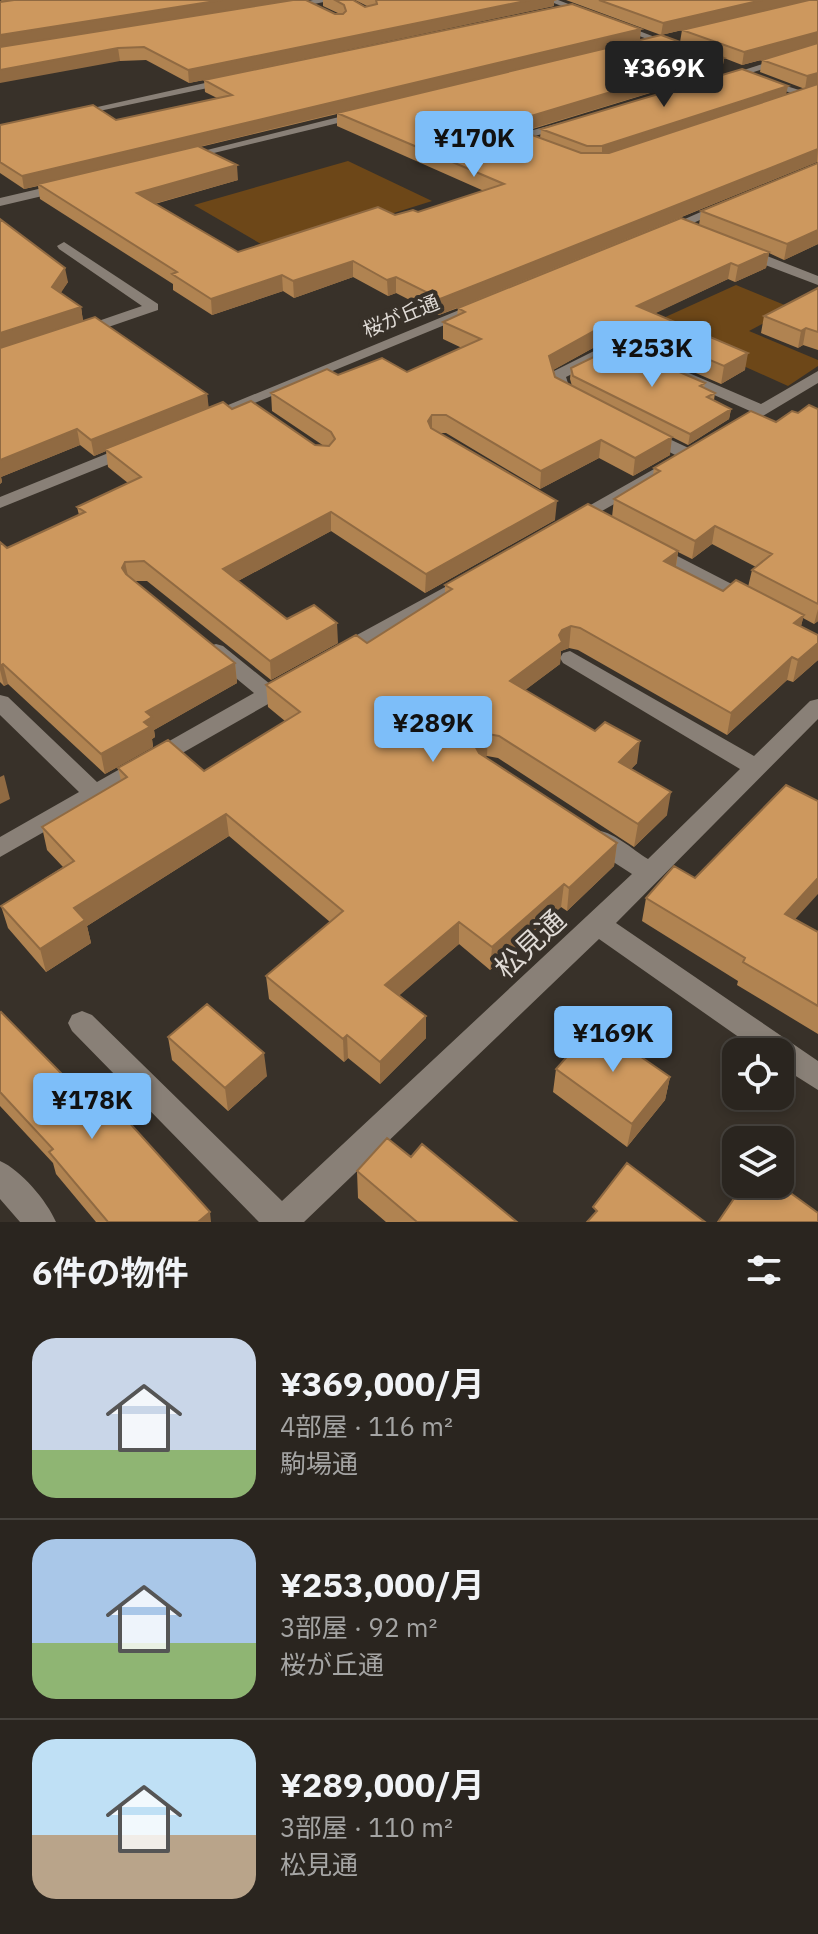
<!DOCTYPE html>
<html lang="ja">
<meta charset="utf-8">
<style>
body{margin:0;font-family:"IBM Plex Sans","Noto Sans JP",sans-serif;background:#322d28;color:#f1f3f6;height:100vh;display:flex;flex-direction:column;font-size:30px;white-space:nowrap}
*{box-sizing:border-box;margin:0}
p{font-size:26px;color:#a5a5a4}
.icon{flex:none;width:44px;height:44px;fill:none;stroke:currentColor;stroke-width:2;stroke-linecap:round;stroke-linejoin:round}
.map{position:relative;height:1222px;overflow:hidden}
.side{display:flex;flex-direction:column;background:#2a251f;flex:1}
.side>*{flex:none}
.tools{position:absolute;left:722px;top:1038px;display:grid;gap:16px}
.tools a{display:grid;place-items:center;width:72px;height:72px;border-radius:16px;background:#2a251f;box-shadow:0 4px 12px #0003,0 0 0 2px #46423d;font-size:40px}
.price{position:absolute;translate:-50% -68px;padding:0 18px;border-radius:8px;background:#7dbef9;color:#111;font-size:26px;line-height:52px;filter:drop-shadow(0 2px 4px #0008)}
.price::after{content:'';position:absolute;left:50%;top:48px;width:24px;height:18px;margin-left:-12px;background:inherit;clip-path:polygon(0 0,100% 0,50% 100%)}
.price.on{background:#222;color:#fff}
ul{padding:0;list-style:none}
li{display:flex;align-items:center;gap:24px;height:200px;padding:0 32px}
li+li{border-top:2px solid #46423d}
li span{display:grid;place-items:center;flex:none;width:224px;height:160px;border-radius:24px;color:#555}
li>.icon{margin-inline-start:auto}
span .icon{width:96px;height:96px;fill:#fffc;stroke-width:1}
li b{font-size:34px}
h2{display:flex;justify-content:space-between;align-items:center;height:96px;padding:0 32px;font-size:34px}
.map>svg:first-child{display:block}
.green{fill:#6d4718}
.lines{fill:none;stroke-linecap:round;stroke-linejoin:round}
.minor{fill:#898077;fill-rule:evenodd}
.wall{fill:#b08351;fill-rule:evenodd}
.shaded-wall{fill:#906a42}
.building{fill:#cd985e;stroke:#906a42;stroke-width:2}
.labels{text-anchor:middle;stroke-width:8;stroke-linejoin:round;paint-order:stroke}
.far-street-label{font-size:20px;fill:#dfdad5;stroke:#383129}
.near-street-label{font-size:28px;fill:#dfdad5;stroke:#383129}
</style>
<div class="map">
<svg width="818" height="1222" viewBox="0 0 818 1222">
<rect width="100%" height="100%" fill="#383129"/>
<path class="green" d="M348,161L432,201L273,251L194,205Z
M736,285L792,308L749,331L818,360V366L788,386L650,324Z"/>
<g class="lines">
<path class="minor" d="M313,0H333L286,10L282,7Z
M546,0H558L681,47L673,49Z
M818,46V52L725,81L716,79Z
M232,77L237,80L236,82L71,117L66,114Z
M758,77L818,96V103L758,81Z
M363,111L367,112V116L185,160L179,157Z
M567,121L573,124L571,126L531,137L545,144V148H537L519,140L522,133Z
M64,183L68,184V190L0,206V198Z
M721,203L731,206L671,233L660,230Z
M64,242L158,304V310L85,335H75V329L142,306L59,249L57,246Z
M739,249H749L818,276V285L739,255Z
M481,301L488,305L486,308L213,420L207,422L199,417Z
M626,349L634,354L631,357L602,359L566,377L570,389L582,397L580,400H568L555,392L550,375L552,372L594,351Z
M682,370L761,404L818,371V383L736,432L728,427L750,411L676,378V372Z
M650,430L695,451L698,455L689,460L683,459L644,439L642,435Z
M133,443L139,444L141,448L139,452L0,508V497Z
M670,460L676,461L679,465L676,469L579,524H567L564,520Z
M652,543L755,596L758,600L755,604H741L645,553L643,549L645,545Z
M469,574L479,580L476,584L347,658H333L330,653L333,648Z
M216,644L223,646L270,684L288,676L296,678L299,683L277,699L0,857V837L79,792L0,715V695L8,697L97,782L254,693L209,656L206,651L209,646Z
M570,651L754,756L810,701L818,699V719L616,923L818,1061V1090L780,1066V1052H760L599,939L304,1222H259L72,1031L68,1023L72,1015L82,1011L92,1015L282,1201L632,874L587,845L584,838L587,831C607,825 631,849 648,859L740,769L563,663L560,658L563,653Z
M0,1161C21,1170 47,1201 56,1222H20L0,1199Z"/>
</g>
<path class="wall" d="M0,0L340,14L323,6V0H353L365,7L367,6L355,0H557L554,1V6L298,60L640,40L661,35L566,0H818V244L784,260L769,253L766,268L735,282L728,279L655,313L745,370L721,384L634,346L593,348L553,370L555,377L572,386L570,379L571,368L705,383L704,388L715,393L714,400L731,409L729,419L688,445L660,431L670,455L633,476L599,458L540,489L446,433H439L555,520L425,593L331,531L238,581L287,619L338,643L271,680L147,581H134L235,663L237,683L154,730L155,737L152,739L153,747L105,774L8,684L4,686L0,682V542L7,548L79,515L77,507L128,483L108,467L106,451L94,456L80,445L1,477L2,482L0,484V219L68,282L60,293L81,307L83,321L207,394L208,408L232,409L315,445L324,446L272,411L271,393L338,375L407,372L462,348L443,339V322L457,316L458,308L439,315L396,293L388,296L353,277L294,298L283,291L212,315L173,290V284L40,199L38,186L24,189L0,173V125L116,120L217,98L205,92L204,80L189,83L146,60L120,61ZM776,8L682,30L680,42L661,35ZM776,56L762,60L760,72L805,89L786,95L541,129L540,138L523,132L722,71L724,58L742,65ZM337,114V126L484,191L418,212L395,215L238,252L155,204L238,180L200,147ZM817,162L818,163L701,211L699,225L495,293Z
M818,288V350L803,345L798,348L761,333L764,316Z
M818,409V621L814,624L803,618L801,626L818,635V660L793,682L787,680L727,735L578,650L569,648L561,651L560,664L525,690L637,763L631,769L667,815L634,847L498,758L487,756L485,757L617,843L614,866L567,911L561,907L490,970L459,944L399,995L426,1016V1038L380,1084L348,1058L344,1062L269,999L266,976L330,922L229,836L87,926L91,943L46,972L8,928L1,906L63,867L47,850L42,827L121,781L118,768L204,771L285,721L268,707L266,685L367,643L445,594V585L612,517L614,499L653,475L654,468L798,413ZM712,544L756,567L752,570L748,587L723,591L676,567L678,552L692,559Z
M695,878L795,919L818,932V1034L737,985L738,981L642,921L646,898Z
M0,1013L106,1119L211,1222H96L56,1174L53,1163L0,1106Z
M168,1037L267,1076L228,1111L172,1060Z
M556,1069L670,1077L665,1100L627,1147L553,1092Z
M411,1157L517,1222H386L358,1198L357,1171Z"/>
<path class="shaded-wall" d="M222,0H294L0,48V35Z
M530,0H557L554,1V6L189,83L188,70Z
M762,0H810L661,35L663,23Z
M641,29L640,40L24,189L22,176Z
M818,32V44L742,65L744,52Z
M118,48L120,61L0,83V70Z
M724,58L722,71L517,133L518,120Z
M818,73V86L805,89L807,76Z
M788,86L786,95L602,156V146Z
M818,149L817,162L439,315L440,299Z
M237,165L238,180L139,208L137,193Z
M818,230V244L784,260L787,244Z
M769,252L766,268L735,282L738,266Z
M353,261V277L294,298L293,281Z
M731,263L728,279L635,323L637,306Z
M65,268L68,282L55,302L52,287Z
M282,275L283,291L212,315L211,299Z
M396,277V293L388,296L387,280Z
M81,307L83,322L0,349V333Z
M806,328L803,345L798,348L801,331Z
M594,331L593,348L548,373L549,356Z
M748,353L745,370L721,384L724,366Z
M207,394L209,409L105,449L106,451L94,456L91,440Z
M731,409L729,419L688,445L690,434Z
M432,415V433L428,421Z
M77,429L80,445L1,477L2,482L0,484V460Z
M672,437L670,455L633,476L635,458Z
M601,440L599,458L540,489L541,471Z
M557,501L555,520L425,593L426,574Z
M331,512V531L225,588L223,569Z
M715,526L712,544L692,559L695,541Z
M678,551L675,572L664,561Z
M125,562L129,581L122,568Z
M818,609V621L814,624Z
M804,615L798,637L794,623Z
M337,623L338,643L271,680L270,661Z
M571,626L569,648L561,651L560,664L508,703L510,681L559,635L562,630Z
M818,643V660L793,682L798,660Z
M792,657L787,680L727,735L731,713Z
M235,663L237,683L154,730L155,737L152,739L153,747L105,774L101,754L144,722L146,712Z
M3,664L8,684L4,686L0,670V666Z
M488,734L487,756L477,760L475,746L478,737Z
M640,741L637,763L616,784L619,762Z
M4,775L10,799L0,804V777Z
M671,792L667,815L634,847L638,824Z
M226,814L229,836L87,926L91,943L46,972L40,949L74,908Z
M617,843L614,866L567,911L569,888Z
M818,878V894L779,937L785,914Z
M564,884L561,907L490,970L492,947Z
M459,922V944L386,1007L385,985Z
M426,1016V1038L380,1084V1062Z
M347,1035L348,1058L344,1062L343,1039Z
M264,1053L267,1076L228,1111L225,1088Z
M670,1077L665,1100L627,1147L632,1124Z
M210,1212L211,1222H198Z"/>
<path class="building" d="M14,0H222L0,35V2Z
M293,0H306L335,14H343L346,11L344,5L335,0H353L365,7L377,4L376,0H530L188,70L144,47L118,48L0,70V47Z
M599,0H762L663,23Z
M809,0H818V32L744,52L682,30Z
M572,4L641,29L22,176L0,162V125L93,105L116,120L232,95L204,80Z
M661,35L724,58L518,120L521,131L581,153H609L818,84V149L440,299L396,277L387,280L353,261L293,281L282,275L211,299L172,274L177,272L38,184L198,146L237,165L137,193L238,252L378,207L395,215L413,210L418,212L504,184L337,113Z
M818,43V73L807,76L762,60Z
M742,69L788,86L602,146H587L541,129Z
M818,163V230L787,244L701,211Z
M681,218L769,252L738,266L731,263L637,306L748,353L724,366L636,329L594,331L549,356L555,377L672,437L635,458L601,440L541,471L446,415H432L428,421L431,428L557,501L426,574L331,512L223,569L287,619L314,605L337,623L270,661L144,561L125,562L122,568L126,574L235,663L146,712L152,717L144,722L150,727L101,754L3,664L0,666V542L7,548L85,512L77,507L141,477L105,449L223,402L232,409L251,401L315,445L329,446L335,439L331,432L271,393L327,369L338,375L382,358L407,372L481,339L443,322L465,312L458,308Z
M0,219L65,268L52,287L81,307L0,333Z
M818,288V332L806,328L801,331L764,316Z
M95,317L207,394L91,440L77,429L0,460V348Z
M604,352H633L705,383L700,386L715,393L707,397L731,409L690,434L573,376L571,368Z
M809,405L818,409V604L752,570L772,554L715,526L695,541L614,499L660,471L654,468L751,411L776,422L792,411L798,413Z
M588,504L678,551L664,561L723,591L736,580L804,615L794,623L818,635V643L798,660L792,657L731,713L580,628L571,626L562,630L559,635L562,642L510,681L595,731L605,722L640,741L619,762L671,792L638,824L499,736L488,734L478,737L475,746L479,753L617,843L569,888L564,884L492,947L459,922L385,985L426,1016L380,1062L347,1035L343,1039L266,976L343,911L226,814L74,908L85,920L40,949L1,906L74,861L42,827L127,777L118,768L168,740L204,771L300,712L266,685L356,635L367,643L452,589L445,585Z
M786,785L818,801V878L785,914L818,932V1006L743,962L745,958L646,898L674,866L695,878Z
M207,1004L264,1053L225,1088L168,1037Z
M1,1012L106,1119L118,1110L210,1212L198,1222H108L49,1152L53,1149L0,1092V1013Z
M595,1025L670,1077L632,1124L556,1069Z
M387,1138L411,1157L422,1144L517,1222H417L357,1171Z
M627,1163L705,1222H587L597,1211L593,1207Z
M744,1184H778L818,1213V1222H718Z"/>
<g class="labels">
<g class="far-street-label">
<text transform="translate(401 316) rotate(-22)" y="7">桜が丘通</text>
</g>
<g class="near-street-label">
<text transform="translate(530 944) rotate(-43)" y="10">松見通</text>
</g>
</g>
</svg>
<div class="tools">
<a><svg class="icon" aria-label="locate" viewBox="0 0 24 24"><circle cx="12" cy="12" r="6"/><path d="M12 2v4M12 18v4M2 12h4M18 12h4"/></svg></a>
<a><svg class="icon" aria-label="layers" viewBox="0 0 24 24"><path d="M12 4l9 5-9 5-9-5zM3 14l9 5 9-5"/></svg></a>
</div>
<b class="price on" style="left:664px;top:109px">¥369K</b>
<b class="price" style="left:474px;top:179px">¥170K</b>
<b class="price" style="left:652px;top:389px">¥253K</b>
<b class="price" style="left:433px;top:764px">¥289K</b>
<b class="price" style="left:613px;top:1074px">¥169K</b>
<b class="price" style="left:92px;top:1141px">¥178K</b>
</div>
<section class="side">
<h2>6件の物件<svg class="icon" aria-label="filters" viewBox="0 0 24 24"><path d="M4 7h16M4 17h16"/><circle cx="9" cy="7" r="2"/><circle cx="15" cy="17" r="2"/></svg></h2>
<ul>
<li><span style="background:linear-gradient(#c9d6e8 70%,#8fb573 0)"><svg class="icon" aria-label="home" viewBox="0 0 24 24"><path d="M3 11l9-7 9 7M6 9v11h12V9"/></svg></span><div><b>¥369,000/月</b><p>4部屋 · 116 m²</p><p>駒場通</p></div></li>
<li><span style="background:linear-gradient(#a9c7e8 65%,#8fb573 0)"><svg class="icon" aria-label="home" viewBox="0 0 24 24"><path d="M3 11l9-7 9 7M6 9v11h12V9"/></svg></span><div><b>¥253,000/月</b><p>3部屋 · 92 m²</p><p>桜が丘通</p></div></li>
<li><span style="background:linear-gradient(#bfe0f5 60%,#b9a48a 0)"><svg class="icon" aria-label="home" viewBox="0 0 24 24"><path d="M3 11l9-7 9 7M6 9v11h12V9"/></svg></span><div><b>¥289,000/月</b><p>3部屋 · 110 m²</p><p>松見通</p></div></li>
</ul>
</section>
